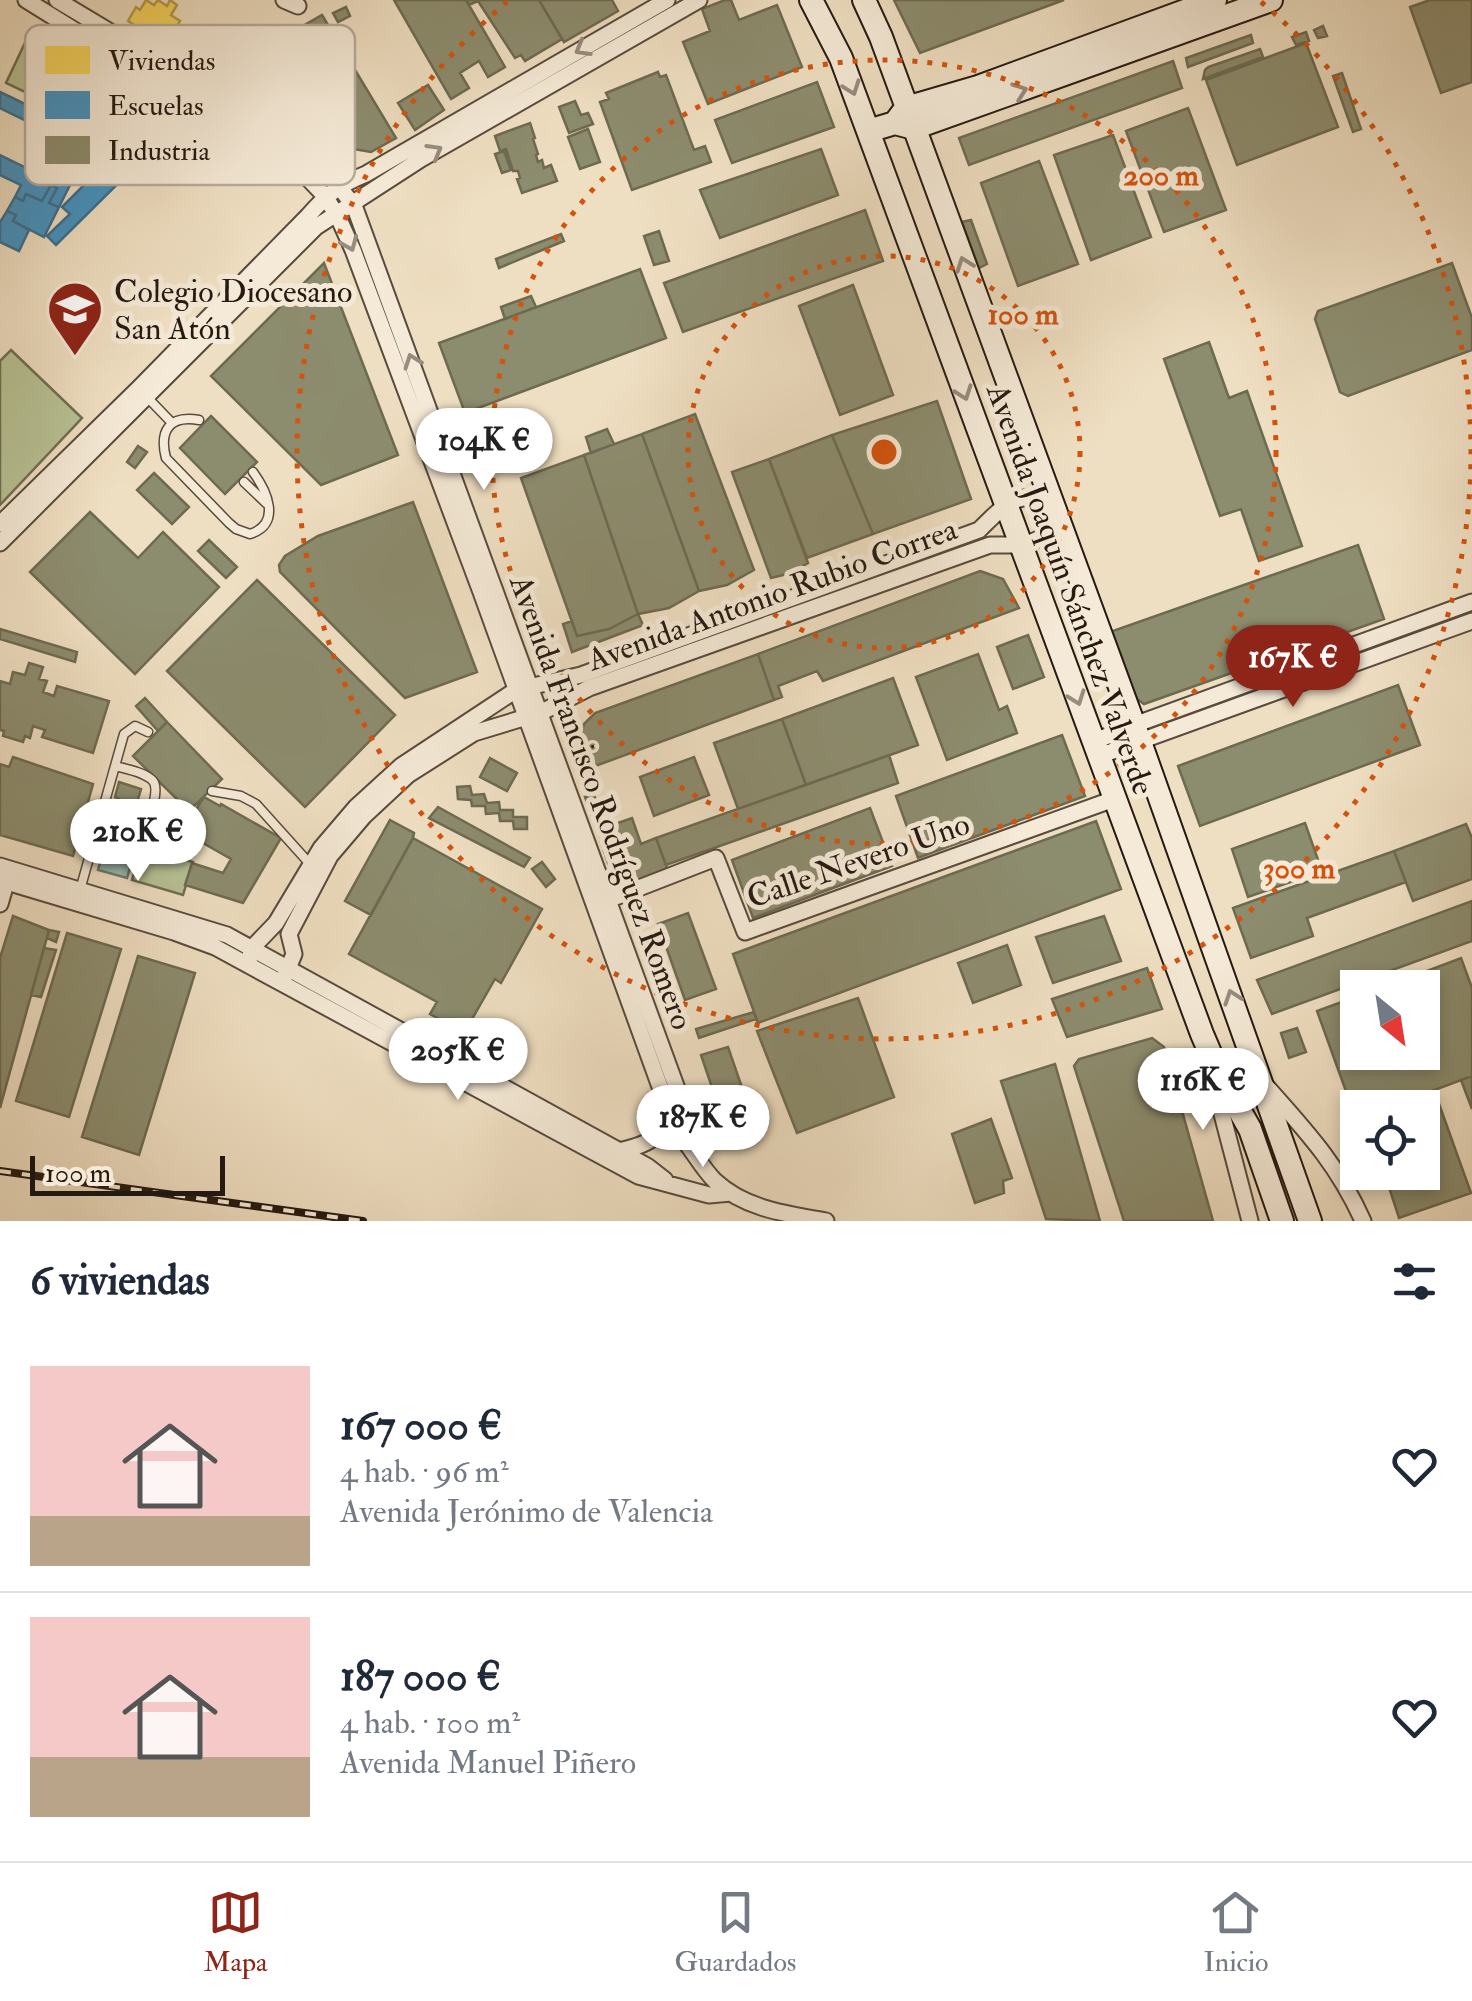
<!DOCTYPE html>
<html lang="es">
<meta charset="utf-8">
<style>
body{margin:0;font-family:"IM FELL Double Pica",serif;background:#f2f2f3;color:#1f2937;height:100vh;display:flex;flex-direction:column;font-size:38px;white-space:nowrap}
*{box-sizing:border-box;margin:0}
p{font-size:32px;color:#747a83}
.icon{flex:none;width:55px;height:55px;fill:none;stroke:currentColor;stroke-width:2;stroke-linecap:round;stroke-linejoin:round}
.map{position:relative;height:1221px;overflow:hidden}
.details{display:flex;flex-direction:column;background:#fff;flex:1}
.details>*{flex:none}
.needle{width:65px;rotate:150deg}
.tools{position:absolute;left:1340px;top:970px;display:grid;gap:20px}
.tools a{display:grid;place-items:center;width:100px;height:100px;border-radius:0px;background:#fff;box-shadow:0 5px 15px #0003;font-size:50px}
.scale{position:absolute;left:30px;bottom:25px;width:195px;box-sizing:border-box;padding-left:10px;border:5px solid #251a12;border-top:0;font-size:28px;line-height:35px;white-space:nowrap;color:#251a12;-webkit-text-stroke:8px #f5ead7;paint-order:stroke}
.price{position:absolute;translate:-50% -85px;padding:0 22px;border-radius:35px;background:#fff;color:#222;font-size:32px;line-height:65px;filter:drop-shadow(0 2px 5px #0008)}
.price::after{content:'';position:absolute;left:50%;top:60px;width:30px;height:22px;margin-left:-15px;background:inherit;clip-path:polygon(0 0,100% 0,50% 100%)}
.price.current{background:#8f2418;color:#fff}
ul{padding:0;list-style:none}
li{display:flex;align-items:center;gap:30px;height:250px;padding:0 30px}
li+li{border-top:2px solid #e0e1e3}
li span{display:grid;place-items:center;flex:none;width:280px;height:200px;border-radius:0px;color:#555}
li>.icon{margin-inline-start:auto}
span .icon{width:120px;height:120px;fill:#fffc;stroke-width:1}
li b{font-size:42px}
h2{display:flex;justify-content:space-between;align-items:center;height:120px;padding:0 30px;font-size:42px}
.tab-bar{display:flex;justify-content:space-around;align-items:center;height:140px;border-top:2px solid #e0e1e3;background:#fff;font-size:28px;color:#747a83}
.tab-bar a{display:grid;justify-items:center;gap:5px}
.tab-bar .current{color:#8f2418}
.map>svg:first-child{display:block}
.green{fill:#b7c295;stroke:#6e6e54;stroke-width:2.5}
.water{fill:#9abdb1;stroke:#6b7c71;stroke-width:2.5}
.homes{fill:#f6d55c;stroke:#b79d46;stroke-width:2.5}
.schools{fill:#4393c3;stroke:#3a6f8e;stroke-width:2.5}
.industry{fill:#8c8c6e;stroke:#6d6a52;stroke-width:2.5}
.lines{fill:none;stroke-linecap:round;stroke-linejoin:round}
.lane-casing{stroke:#584b3e;stroke-width:11}
.street-casing{stroke:#584b3e;stroke-width:19}
.secondary-casing{stroke:#251a12;stroke-width:26}
.lane{stroke:#f5ead7;stroke-width:8}
.street{stroke:#f5ead7;stroke-width:15}
.secondary{stroke:#f5ead7;stroke-width:22}
.rail-casing{stroke:#251a12;stroke-width:8}
.rail{stroke:#f5ead7;stroke-width:4;stroke-dasharray:11;stroke-linecap:butt}
.oneway{stroke:#978c7e}
.ring{fill:none;stroke:#d4530d;stroke-width:5;stroke-dasharray:5 10}
.labels{text-anchor:middle;stroke-width:10;stroke-linejoin:round;paint-order:stroke}
.poi-label{font-size:32px;fill:#251a12;stroke:#f5ead7;text-anchor:start}
.street-label{font-size:32px;fill:#251a12;stroke:#f5ead7}
.key{fill:#f5ead7;stroke:#b7ac9c;stroke-width:2.5}
.key-label{font-size:28px;fill:#251a12}
.centre{fill:#d4530d;stroke:#f5ead7;stroke-width:5}
.ring-label{font-size:30px;text-anchor:middle;font-weight:bold;fill:#d4530d;stroke:#f5ead7;stroke-width:10;stroke-linejoin:round;paint-order:stroke}
</style>
<div class="map">
<svg width="1472" height="1221" viewBox="0 0 1472 1221">
<rect width="100%" height="100%" fill="#efdfc2"/>
<filter id="stains"><feTurbulence type="fractalNoise" baseFrequency=".002" numOctaves="4"/><feColorMatrix values="0 0 0 0 .2 0 0 0 0 .09 0 0 0 0 .02 0 0 0 .5 -.17"/></filter>
<radialGradient id="worn" r=".72"><stop offset=".6" stop-color="#630" stop-opacity="0"/><stop offset="1" stop-color="#630" stop-opacity=".3"/></radialGradient>
<path class="green" d="M32,28L103,62L77,117L6,83Z
M11,350L82,418L0,505V361Z
M142,847L193,862L183,895L132,880Z"/>
<path class="water" d="M105,846L134,854L127,878L98,870Z"/>
<path class="homes" d="M146,0L154,5L158,0L167,6L170,0L177,5L171,15L180,21L174,31L177,33L168,46L128,21L136,7L140,10Z"/>
<path class="schools" d="M0,92L94,137L59,207L49,203L57,188L51,185L67,151L59,147L63,139L0,108Z
M156,113L173,129L56,245L47,236L70,214L62,207Z
M0,155L53,181L42,201L26,194L23,201L15,197L21,185L0,175Z
M51,185L57,188L49,203L59,207L44,237L13,221L16,215L7,211L15,197L23,201L26,194L42,201Z
M7,211L16,215L13,221L29,230L19,251L0,242V222Z"/>
<path class="industry" d="M394,0H466L505,67L488,77L479,61L460,73L469,88L451,99Z
M466,0H539L562,39L525,61L521,55L515,58L478,1L469,5Z
M539,0H612L618,11L564,42Z
M725,0H731L739,20L777,5L802,67L708,104L683,42L710,31L702,9Z
M894,0H1064L920,53Z
M1430,0H1472V82L1441,93L1410,7Z
M346,7L350,16L338,22L333,13Z
M322,15L396,138L371,152L336,146L327,131L318,136L233,82L226,70Z
M1323,26L1327,36L1318,38L1314,30Z
M1306,32L1309,41L1296,45L1292,37Z
M1251,35L1253,43L1188,67L1186,58Z
M1306,43L1338,127L1237,165L1206,80Z
M1260,49L1263,57L1203,79L1205,70L1208,67Z
M1173,61L1182,88L969,165L959,138Z
M658,72L660,77L666,75L694,150L705,146L711,162L632,190L600,102L609,99L606,93Z
M1342,73L1361,129L1353,132L1333,76Z
M817,82L834,127L732,163L715,120Z
M428,85L444,110L415,130L398,103Z
M575,101L581,115L588,113L593,124L569,133L559,107Z
M1188,108L1226,210L1164,232L1126,131Z
M530,123L535,138L533,139L538,154L536,155L538,162L542,160L544,168L551,165L557,181L522,193L517,179L520,178L518,171H513L506,149L500,151L495,136Z
M588,129L600,162L580,169L568,137Z
M1113,135L1151,237L1091,260L1054,155Z
M821,149L838,195L720,238L700,190Z
M504,151L511,170L502,173L495,154Z
M1039,161L1078,264L1018,286L981,183Z
M865,210L883,261L683,332L664,283Z
M971,220L987,264L979,268L962,222Z
M659,231L669,261L654,265L644,236Z
M561,234L564,241L499,268L496,259Z
M324,263L398,455L321,485L211,376Z
M1452,263L1472,318V350L1348,396L1340,392L1315,319L1318,311Z
M640,269L666,338L465,413L439,343Z
M853,285L893,395L840,415L799,306Z
M531,296L536,307L505,319L501,307Z
M1209,342L1229,398L1247,391L1302,546L1259,561L1241,509L1220,516L1164,359Z
M937,401L971,499L873,534L832,435Z
M695,414L754,570L727,585L699,591L642,434Z
M211,416L257,462L225,494L180,448Z
M607,429L614,444L591,453L586,437Z
M642,434L699,591L669,608L638,614L584,455Z
M832,435L873,534L807,558L769,459Z
M138,446L147,452L135,468L127,462Z
M584,455L638,614L609,629L577,636L521,478Z
M769,459L808,563L791,573L771,578L732,472Z
M154,473L189,507L172,524L137,490Z
M413,502L477,672L405,698L280,572L279,565L285,556L318,536Z
M90,512L138,558L163,532L219,587L135,674L30,572Z
M209,540L237,567L226,578L198,551Z
M1358,545L1384,619L1144,704L1133,696L1110,632Z
M980,571L1003,579L1019,608L823,681L817,671L778,686L782,697L774,700L758,654Z
M257,580L395,715L305,807L167,671Z
M638,614L643,625L572,652L563,624L572,621L577,636L609,629Z
M0,629L77,652L75,662L0,639Z
M1028,635L1044,677L1013,689L997,647Z
M758,654L774,700L590,768L580,740L584,724L595,713Z
M978,654L999,710L1007,706L1017,733L947,760L916,677Z
M29,663L43,667L39,679L47,681L43,692L54,696L57,686L109,701L93,753L42,737L45,730L33,726L30,738L25,736L23,742L3,736L4,731L0,730V681L10,684L13,672L25,675Z
M893,678L918,745L806,785L782,719Z
M1398,685L1420,745L1200,826L1178,766Z
M145,698L167,722L158,731L136,706Z
M782,719L806,785L738,809L714,743Z
M167,722L222,779L189,811L133,756Z
M1062,735L1085,796L918,858L896,796Z
M889,755L898,783L666,865L656,838Z
M13,757L93,784L73,856L0,835V764L9,767Z
M694,757L709,795L654,816L640,777Z
M490,758L517,773L507,791L480,777Z
M119,782L141,789L126,840L102,833L105,824L111,826L119,799L115,797Z
M470,786L472,795L484,794L487,803L499,802L500,810H513V817H527V829H514L513,821H500L499,813L486,814L485,806H472L471,800L458,799L457,787Z
M594,795L602,816L593,819L585,797Z
M204,797L220,806L221,804L281,838L243,903L185,885L192,863L223,873L231,859L182,831Z
M438,807L530,858L524,867L429,818Z
M870,808L892,866L753,918L732,860Z
M632,818L641,844L656,838L668,871L632,883L612,825Z
M390,820L414,833L413,838L371,915L345,901Z
M1096,821L1121,889L758,1023L733,954Z
M1305,823L1322,871L1248,897L1232,849Z
M1466,824L1472,838V879L1413,901L1394,851Z
M413,838L542,909L501,983L495,979L464,1033L430,1014L437,1002L349,954Z
M616,838L623,857L608,863L601,842Z
M1394,851L1406,882L1307,918L1313,936L1251,958L1233,908Z
M542,862L555,879L546,887L532,869Z
M1472,901V941L1272,1014L1257,980Z
M688,913L716,989L685,1000L658,924Z
M13,916L49,930L0,1108V958Z
M1104,916L1121,961L1053,983L1036,937Z
M49,930L59,932L56,942L47,938Z
M67,933L121,949L69,1117L16,1101Z
M1007,945L1021,985L973,1003L958,963Z
M44,948L56,950L41,997L31,995Z
M138,956L195,973L139,1155L82,1137Z
M1461,958L1472,988V1076L1387,1108H1358L1356,1119L1317,1011L1358,996V1052H1422V988H1382Z
M1147,968L1162,1009L1067,1037L1052,999Z
M858,998L894,1097L797,1133L757,1031Z
M754,1012L756,1019L699,1038L696,1029Z
M1297,1028L1306,1052L1289,1058L1281,1033Z
M1152,1038L1164,1047L1213,1221H1124L1074,1066L1079,1059Z
M728,1047L748,1105L721,1114L701,1055Z
M1055,1064L1100,1221L1046,1219L1001,1081Z
M1472,1076V1109L1461,1080Z
M1434,1090L1471,1193L1399,1218L1384,1172H1422V1108H1387Z
M991,1119L1012,1178L1003,1181L1004,1193L975,1203L952,1134Z"/>
<g class="lines">
<g class="lane-casing">
<path id="lane" d="M145,395L172,423
M199,420C169,415 159,431 166,458L229,523L236,529L250,534C282,524 267,491 253,472
M244,482L266,503
M115,766C126,769 145,772 153,781C161,790 147,824 144,836
M212,791L241,796L256,804L310,864
M80,890L124,734L135,726L148,732"/>
</g>
<g class="street-casing">
<path id="street" d="M26,0L301,171L325,196L339,219L353,250L481,592L676,1131C691,1146 700,1166 715,1181C745,1209 787,1214 826,1221
M57,0C104,28 150,56 197,85C254,119 317,151 355,208L691,1127L689,1144
M284,0L298,6
M0,524L139,388L308,216C327,194 339,185 366,174L667,0
M0,543L316,227L421,159L699,0
M1093,742L1134,725L1472,602
M1099,756L1472,621
M132,832L170,845
M0,866L227,935L647,1166L665,1180
M0,880L174,932L215,947L638,1176L709,1195L731,1193
M608,900L716,858L745,932L1114,799
M0,904L9,873
M248,965L252,948L276,923L321,848L356,807L401,766L516,690L581,675L979,530C1003,507 1017,487 1052,504
M282,983L294,954L289,934L330,856L364,816L408,775L474,733L540,713L589,688L990,545C1022,545 1038,548 1058,520
M1211,1072L1250,1221
M1267,1087C1307,1132 1338,1165 1363,1221
M619,1151C649,1144 659,1140 669,1111"/>
</g>
<g class="secondary-casing">
<path id="secondary" d="M811,0L841,58L1202,1034L1219,1074L1250,1129L1282,1221
M864,0L881,37L1134,725L1310,1221
M897,120L906,108L978,87L1215,0
M868,131L895,123L914,128L1271,0"/>
</g>
<use href="#lane" class="lane"/>
<use href="#street" class="street"/>
<use href="#secondary" class="secondary"/>
<g class="rail-casing">
<path id="rail" d="M0,1171L363,1221"/>
</g>
<use href="#rail" class="rail"/>
</g>
<defs><path id="oneway-chevron" d="M-2-3.5L2.5 0L-2 3.5" fill="none" stroke-width="1.6" stroke-linecap="round" stroke-linejoin="round" transform="scale(2.5)"/></defs>
<g class="oneway">
<use href="#oneway-chevron" transform="translate(582 49) rotate(150)"/>
<use href="#oneway-chevron" transform="translate(852 88) rotate(70)"/>
<use href="#oneway-chevron" transform="translate(1020 91) rotate(-20)"/>
<use href="#oneway-chevron" transform="translate(435 151) rotate(-30)"/>
<use href="#oneway-chevron" transform="translate(350 244) rotate(67)"/>
<use href="#oneway-chevron" transform="translate(964 264) rotate(-110)"/>
<use href="#oneway-chevron" transform="translate(412 361) rotate(-110)"/>
<use href="#oneway-chevron" transform="translate(964 393) rotate(70)"/>
<use href="#oneway-chevron" transform="translate(1077 698) rotate(70)"/>
<use href="#oneway-chevron" transform="translate(1232 997) rotate(-109)"/>
</g>
<g class="ring">
<circle cx="884" cy="452" r="196"/>
<circle cx="884" cy="452" r="392"/>
<path d="M1261 2A587 587 0 1 1 507 2"/>
</g>
<defs>
<g id="school-pin" transform="scale(2.875)"><path d="M0 17L-7.5 6A9.5 9.5 0 1 1 7.5 6Z" fill="#8f2418" stroke="#f5ead7"/><path d="M0-5L7-2L0 1L-7-2ZM-4 1L0 2.5L4 1V4Q0 6-4 4Z" fill="#fff"/></g>
</defs>
<g fill-rule="evenodd">
<use href="#school-pin" x="75" y="309"/>
</g>
<g class="labels">
<g class="poi-label">
<text x="114" y="302">Colegio Diocesano<tspan x="114" dy="37">San Atón</tspan></text>
</g>
<g class="street-label">
<text transform="translate(1071 589) rotate(70)" y="11">Avenida Joaquín Sánchez Valverde</text>
<text transform="translate(772 594) rotate(-20)" y="11">Avenida Antonio Rubio Correa</text>
<text transform="translate(602 802) rotate(70)" y="11">Avenida Francisco Rodríguez Romero</text>
<text transform="translate(858 860) rotate(-19)" y="11">Calle Nevero Uno</text>
</g>
</g>
<rect x="25" y="25" width="330" height="160" rx="15" class="key"/>
<rect x="45" y="46" width="45" height="28" fill="#f6d55c"/>
<rect x="45" y="91" width="45" height="28" fill="#4393c3"/>
<rect x="45" y="136" width="45" height="28" fill="#8c8c6e"/>
<g class="key-label">
<text x="108" y="70">Viviendas</text>
<text x="108" y="115">Escuelas</text>
<text x="108" y="160">Industria</text>
</g>
<circle cx="884" cy="452" r="15" class="centre"/>
<g class="ring-label">
<text x="1161" y="185">200 m</text>
<text x="1023" y="324">100 m</text>
<text x="1299" y="878">300 m</text>
</g>
<rect width="100%" height="100%" filter="url(#stains)"/>
<rect width="100%" height="100%" fill="url(#worn)"/>
</svg>
<div class="tools">
<a><svg class="needle" viewBox="-14 -14 28 28"><path d="M0-13l5 13h-10z" fill="#e53935"/><path d="M0 13l5-13h-10z" fill="#747a83"/></svg></a>
<a><svg class="icon" aria-label="locate" viewBox="0 0 24 24"><circle cx="12" cy="12" r="6"/><path d="M12 2v4M12 18v4M2 12h4M18 12h4"/></svg></a>
</div>
<div class="scale">100 m</div>
<b class="price" style="left:484px;top:493px">104K €</b>
<b class="price current" style="left:1293px;top:710px">167K €</b>
<b class="price" style="left:138px;top:884px">210K €</b>
<b class="price" style="left:458px;top:1103px">205K €</b>
<b class="price" style="left:1203px;top:1133px">116K €</b>
<b class="price" style="left:703px;top:1170px">187K €</b>
</div>
<section class="details">
<h2>6 viviendas<svg class="icon" aria-label="filters" viewBox="0 0 24 24"><path d="M4 7h16M4 17h16"/><circle cx="9" cy="7" r="2"/><circle cx="15" cy="17" r="2"/></svg></h2>
<ul>
<li><span style="background:linear-gradient(#f6c9c9 75%,#b9a48a 0)"><svg class="icon" aria-label="home" viewBox="0 0 24 24"><path d="M3 11l9-7 9 7M6 9v11h12V9"/></svg></span><div><b>167 000 €</b><p>4 hab. · 96 m²</p><p>Avenida Jerónimo de Valencia</p></div><svg class="icon" aria-label="heart" viewBox="0 0 24 24"><path d="M12 20l-8-8c-3-5 5-10 8-4 3-6 11-1 8 4z"/></svg></li>
<li><span style="background:linear-gradient(#f6c9c9 70%,#b9a48a 0)"><svg class="icon" aria-label="home" viewBox="0 0 24 24"><path d="M3 11l9-7 9 7M6 9v11h12V9"/></svg></span><div><b>187 000 €</b><p>4 hab. · 100 m²</p><p>Avenida Manuel Piñero</p></div><svg class="icon" aria-label="heart" viewBox="0 0 24 24"><path d="M12 20l-8-8c-3-5 5-10 8-4 3-6 11-1 8 4z"/></svg></li>
</ul>
</section>
<nav class="tab-bar">
<a class="current"><svg class="icon" aria-label="map" viewBox="0 0 24 24"><path d="M3 6l6-2 6 2 6-2v14l-6 2-6-2-6 2zM9 4v14M15 6v14"/></svg>Mapa</a>
<a><svg class="icon" aria-label="saved" viewBox="0 0 24 24"><path d="M7 4h10v16l-5-4-5 4z"/></svg>Guardados</a>
<a><svg class="icon" aria-label="home" viewBox="0 0 24 24"><path d="M3 11l9-7 9 7M6 9v11h12V9"/></svg>Inicio</a>
</nav>
